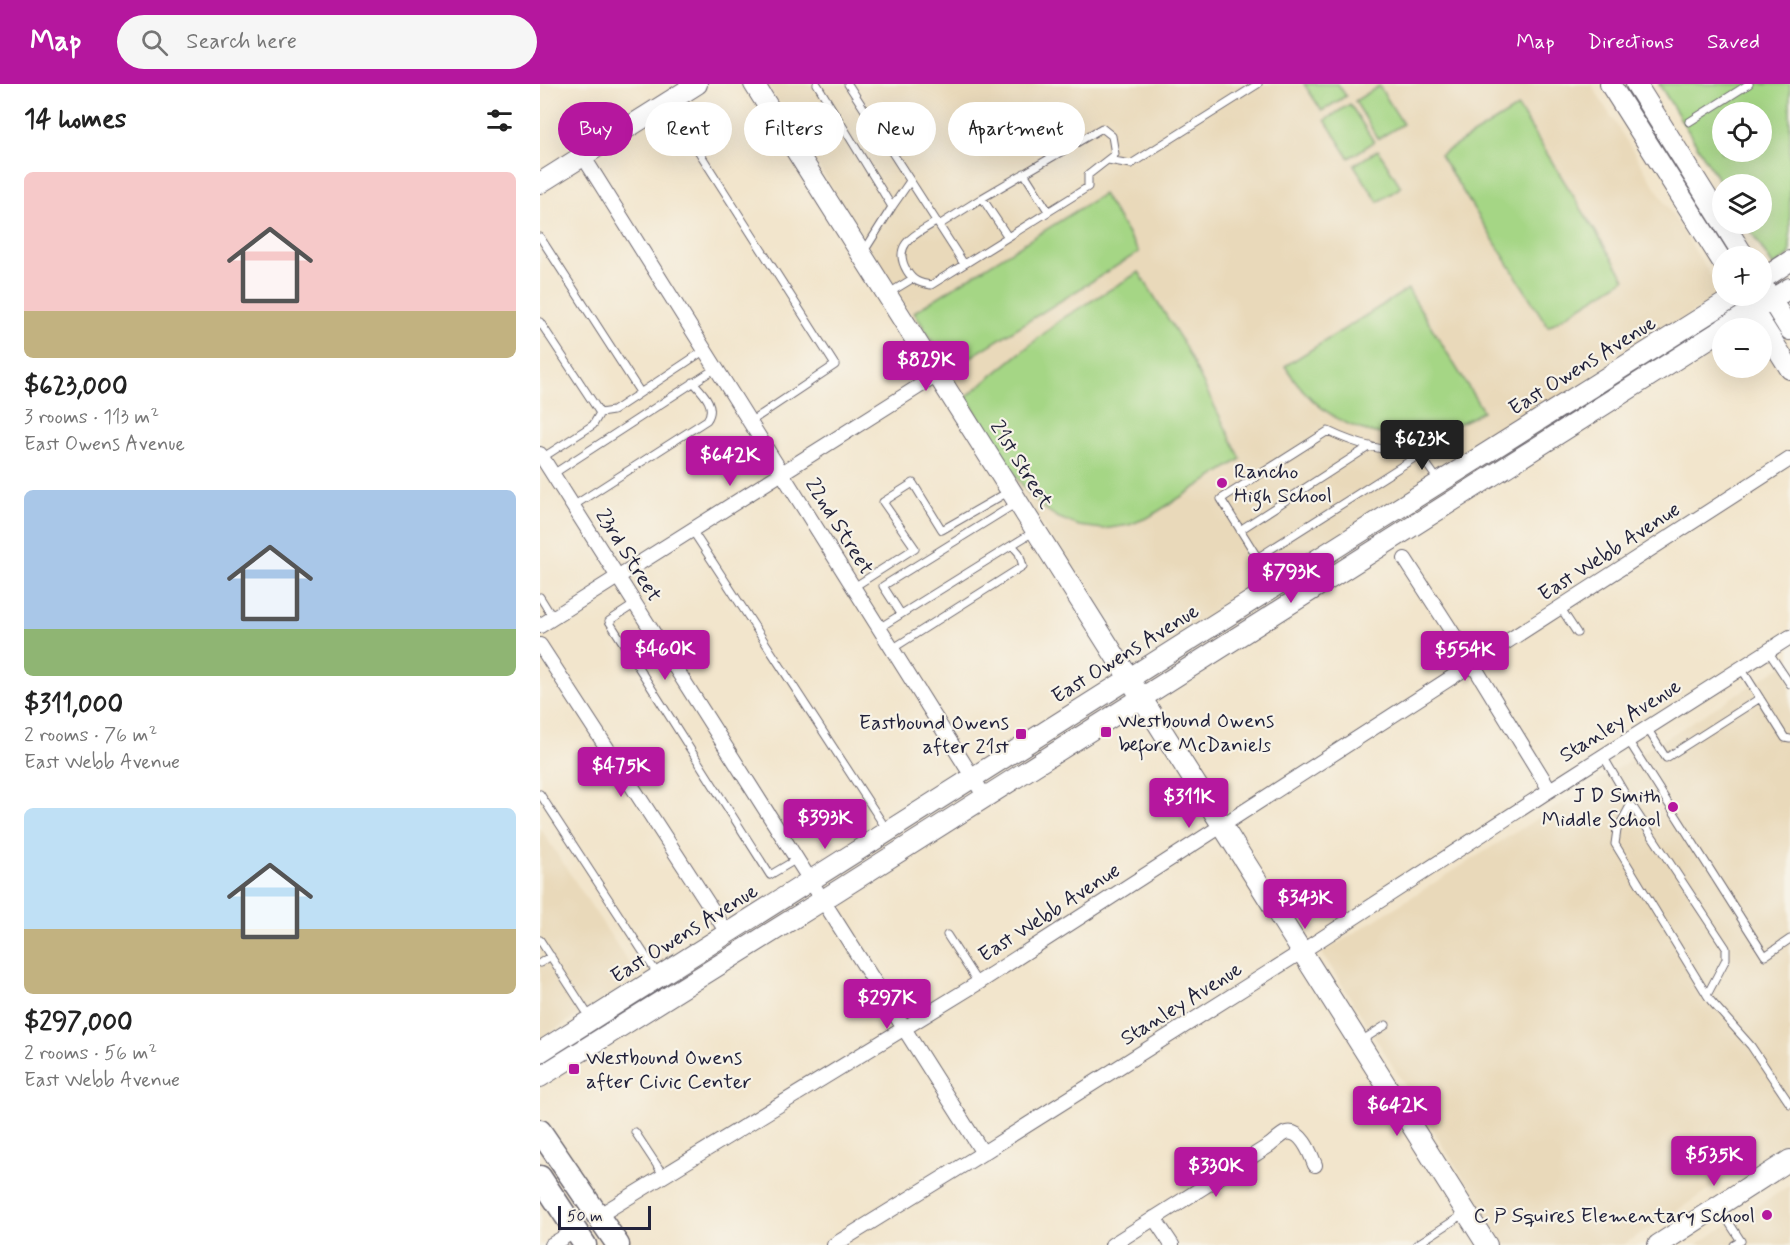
<!DOCTYPE html>
<meta charset="utf-8">
<style>
body{margin:0;font-family:Mynerve,sans-serif;background:#f6f6f6;color:#222;height:100vh;display:flex;flex-direction:column;font-size:22px;white-space:nowrap}
*{box-sizing:border-box;margin:0}
p{font-size:20px;color:#767676}
.icon{flex:none;width:33px;height:33px;fill:none;stroke:currentColor;stroke-width:2;stroke-linecap:round;stroke-linejoin:round}
.map{position:relative;flex:1;overflow:hidden}
.drawer{display:flex;flex-direction:column;background:#fff;width:540px}
.drawer>*{flex:none}
.hud{position:absolute;left:18px;top:18px;width:570px;height:54px;display:flex;gap:12px}
.tools{position:absolute;left:1172px;top:18px;display:grid;gap:12px}
.tools a{display:grid;place-items:center;width:60px;height:60px;border-radius:50%;background:#fff;box-shadow:0 6px 24px #0002;font-size:30px}
.scale{position:absolute;left:18px;bottom:15px;width:93px;box-sizing:border-box;padding-left:6px;border:3px solid #22223b;border-top:0;font-size:16px;line-height:21px;white-space:nowrap;color:#22223b;-webkit-text-stroke:4px #f7f3e8;paint-order:stroke}
.price{position:absolute;translate:-50% -51px;padding:0 14px;border-radius:6px;background:#b5179e;color:#fff;font-size:20px;line-height:39px;filter:drop-shadow(0 2px 3px #0008)}
.price::after{content:'';position:absolute;left:50%;top:36px;width:18px;height:14px;margin-left:-9px;background:inherit;clip-path:polygon(0 0,100% 0,50% 100%)}
.price.selected{background:#222;color:#fff}
ul{padding:0;list-style:none}
li{display:grid;align-content:center;gap:12px;height:318px;padding:0 24px}
li span{display:grid;place-items:center;height:186px;border-radius:9px;color:#555}
li>.icon{margin-inline-start:auto}
span .icon{width:108px;height:108px;fill:#fffc;stroke-width:1}
li b{font-size:26px}
h2{display:flex;justify-content:space-between;align-items:center;height:72px;padding:0 24px;font-size:26px}
.pill{padding:0 21px;border-radius:27px;background:#fff;box-shadow:0 6px 24px #0002;font-size:21px;line-height:54px}
.pill.selected{background:#b5179e;color:#fff}
header{display:flex;align-items:center;gap:36px;box-sizing:border-box;height:84px;padding:0 30px;background:#b5179e;color:#fff}
header strong{font-size:28px}
nav{display:flex;gap:33px;margin-inline-start:auto;font-size:21px}
.search{width:420px;height:54px;background:#f6f6f6;display:flex;align-items:center;gap:15px;box-sizing:border-box;padding:0 21px;border-radius:33px;color:#767676;font-size:22px}
main{display:flex;flex:1;min-height:0}
.map>svg:first-child{display:block}
.built{fill:#e9d9ba}
.green{fill:#a5d685;stroke:#647c60;stroke-width:1.5;fill-rule:evenodd}
.lines{fill:none;stroke-linecap:round;stroke-linejoin:round}
.lane-casing{stroke:#6b666e;stroke-width:9}
.street-casing{stroke:#6b666e;stroke-width:16}
.secondary-casing{stroke:#6b666e;stroke-width:22}
.primary-casing{stroke:#6b666e;stroke-width:25}
.lane{stroke:#fff;stroke-width:7}
.street{stroke:#fff;stroke-width:14}
.secondary{stroke:#fff;stroke-width:20}
.primary{stroke:#fff;stroke-width:22}
.poi-dot{fill:#b5179e;stroke:#f7f3e8;stroke-width:2}
.labels{text-anchor:middle;stroke-width:4.5;stroke-linejoin:round;paint-order:stroke}
.street-label{font-size:21px;fill:#22223b;stroke:#f7f3e8}
.poi-label{font-size:21px;fill:#22223b;stroke:#f7f3e8;text-anchor:start}
</style>
<header>
<strong>Map</strong>
<div class="search"><svg class="icon" aria-label="search" viewBox="0 0 24 24"><circle cx="10" cy="10" r="6"/><path d="M15 15l6 6"/></svg>Search here</div>
<nav><a>Map</a><a>Directions</a><a>Saved</a></nav>
</header>
<main>
<section class="drawer">
<h2>14 homes<svg class="icon" aria-label="filters" viewBox="0 0 24 24"><path d="M4 7h16M4 17h16"/><circle cx="9" cy="7" r="2"/><circle cx="15" cy="17" r="2"/></svg></h2>
<ul>
<li><span style="background:linear-gradient(#f6c9c9 75%,#c2b280 0)"><svg class="icon" aria-label="home" viewBox="0 0 24 24"><path d="M3 11l9-7 9 7M6 9v11h12V9"/></svg></span><div><b>$623,000</b><p>3 rooms · 113 m²</p><p>East Owens Avenue</p></div></li>
<li><span style="background:linear-gradient(#a9c7e8 75%,#8fb573 0)"><svg class="icon" aria-label="home" viewBox="0 0 24 24"><path d="M3 11l9-7 9 7M6 9v11h12V9"/></svg></span><div><b>$311,000</b><p>2 rooms · 76 m²</p><p>East Webb Avenue</p></div></li>
<li><span style="background:linear-gradient(#bfe0f5 65%,#c2b280 0)"><svg class="icon" aria-label="home" viewBox="0 0 24 24"><path d="M3 11l9-7 9 7M6 9v11h12V9"/></svg></span><div><b>$297,000</b><p>2 rooms · 56 m²</p><p>East Webb Avenue</p></div></li>
</ul>
</section>
<div class="map">
<svg width="1250" height="1161" viewBox="0 0 1250 1161">
<rect width="100%" height="100%" fill="#f7f3e8"/>
<filter id="ink" filterUnits="userSpaceOnUse"><feTurbulence type="fractalNoise" baseFrequency=".0167" numOctaves="2"/><feDisplacementMap in="SourceGraphic" scale="12" xChannelSelector="R" yChannelSelector="G"/><feConvolveMatrix kernelMatrix="1 2 1 2 8 2 1 2 1" color-interpolation-filters="sRGB"/></filter>
<filter id="wash" filterUnits="userSpaceOnUse"><feTurbulence type="fractalNoise" baseFrequency=".008" numOctaves="4" result="noise"/><feDisplacementMap in="SourceGraphic" scale="24" xChannelSelector="R" yChannelSelector="G"/><feGaussianBlur stdDeviation="1.35" result="paint"/><feColorMatrix in="noise" values="0 0 0 0 0 0 0 0 0 0 0 0 0 0 0 0 0 1.4 0 .05"/><feComposite in="paint" operator="in"/></filter>
<g filter="url(#wash)">
<rect width="100%" height="100%" fill="#f2e5cc"/>
<path class="built" d="M227,0H1051L1182,210L592,585Z
M1250,577V1054L1083,1161H965L782,869Z
M0,744L98,893L0,955Z
M1250,1101V1161H1156Z"/>
<path class="green" d="M764,0H798L806,12L782,27Z
M1119,0H1250V171L1233,182L1206,140H1221V100L1182,102ZM1182,28H1221V68H1182Z
M839,2L863,40L838,55L815,17Z
M810,20L834,58L809,74L785,36Z
M978,23L1085,195L1008,243L900,71Z
M838,66L861,103L838,118L814,81Z
M563,110L599,168L410,286L374,228Z
M599,188L642,257L701,375L609,433L589,441L563,445L539,442L517,433L501,422L486,406L475,391L426,313L523,234Z
M868,205L943,327C870,372 790,355 745,282Z"/>
</g>
<g filter="url(#ink)">
<g class="lines">
<g class="lane-casing">
<path id="lane" d="M277,0L352,123
M308,0L424,180
M129,21L295,281L210,338
M1149,38L1209,0
M568,76L591,80L718,0
M484,89L508,127
M442,114L468,153
M396,138C376,150 351,160 367,187C373,197 379,199 391,201L548,103V91L575,70L572,52L562,44L442,114L399,141
M0,153L100,308
M323,169L352,123L370,97
M349,209L372,195
M0,238L60,329L53,341L2,374
M60,329L73,327L165,266
M13,390L176,284
M33,422L167,336C177,322 163,309 153,298
M152,446L347,746
M700,446L830,362
M472,461L495,447
M717,474L879,371
M734,500L681,415L788,347C815,360 845,368 875,368L883,375L898,396
M314,503L375,464L343,418L373,399L402,446L468,408
M0,513L13,534
M95,520L69,537L230,791L257,775
M1020,523L1037,549
M361,530L343,502L475,420
M339,544L472,461L479,469L483,482L352,565
M1228,567L1250,600
M1201,584L1245,654L1250,655
M1107,644L1126,674L1220,614
M1088,656L1225,872L1250,855
M1063,672L1091,720
M0,710L118,891
M407,851L438,899
M0,856L51,935
M0,879L11,872
M1167,911L1186,875V864L1091,720L1077,746L1075,760L1167,911L1171,917L1211,962L1250,1020
M821,957L846,941
M95,1048L124,1092
M1179,1123L1201,1157L1194,1161
M876,1161L924,1130"/>
</g>
<g class="street-casing">
<path id="street" d="M43,72L445,713
M0,370L443,1069
M865,475L932,579L1010,706
M0,542L397,291
M0,561L188,850
M58,1132L438,899L1250,375
M614,1134L632,1161
M11,1161L36,1146
M294,1161L443,1069L761,868L1010,706L1250,553
M572,1161L730,1061C735,1057 741,1051 746,1049C762,1045 771,1071 775,1081"/>
</g>
<g class="secondary-casing">
<path id="secondary" d="M214,0L947,1161
M1070,0L1182,177
M1096,0L1182,137
M0,99L157,0
M1184,140L1204,172
M1221,196L1250,177
M1221,199L1250,246
M1204,212L1250,285
M1184,244L1250,204
M0,968L735,502L1196,212
M0,993L283,816L1182,246
M1118,1161L1250,1076"/>
</g>
<g class="primary-casing">
<path id="primary" d="M0,1047L78,1161
M0,1093L45,1161"/>
</g>
<use href="#lane" class="lane"/>
<use href="#street" class="street"/>
<use href="#secondary" class="secondary"/>
<use href="#primary" class="primary"/>
</g>
</g>
<g class="poi-dot">
<circle cx="682" cy="399" r="6"/>
<rect x="560" y="642" width="12" height="12" rx="3"/>
<rect x="475" y="644" width="12" height="12" rx="3"/>
<circle cx="1133" cy="723" r="6"/>
<rect x="28" y="979" width="12" height="12" rx="3"/>
<circle cx="1227" cy="1131" r="6"/>
</g>
<g class="labels">
<g class="street-label">
<text transform="translate(1042 281) rotate(-32)" y="7">East Owens Avenue</text>
<text transform="translate(482 380) rotate(58)" y="7">21st Street</text>
<text transform="translate(300 442) rotate(58)" y="7">22nd Street</text>
<text transform="translate(1069 467) rotate(-33)" y="7">East Webb Avenue</text>
<text transform="translate(89 471) rotate(58)" y="7">23rd Street</text>
<text transform="translate(585 569) rotate(-32)" y="7">East Owens Avenue</text>
<text transform="translate(1080 636) rotate(-32)" y="7">Stanley Avenue</text>
<text transform="translate(509 828) rotate(-33)" y="7">East Webb Avenue</text>
<text transform="translate(144 849) rotate(-32)" y="7">East Owens Avenue</text>
<text transform="translate(641 919) rotate(-32)" y="7">Stanley Avenue</text>
</g>
<g class="poi-label">
<text x="694" y="394">Rancho<tspan x="694" dy="24">High School</tspan></text>
<text x="578" y="643">Westbound Owens<tspan x="578" dy="24">before McDaniels</tspan></text>
<text x="469" y="645" text-anchor="end">Eastbound Owens<tspan x="469" dy="24">after 21st</tspan></text>
<text x="1121" y="718" text-anchor="end">J D Smith<tspan x="1121" dy="24">Middle School</tspan></text>
<text x="46" y="980">Westbound Owens<tspan x="46" dy="24">after Civic Center</tspan></text>
<text x="1215" y="1138" text-anchor="end">C P Squires Elementary School</text>
</g>
</g>
</svg>
<div class="tools">
<a><svg class="icon" aria-label="locate" viewBox="0 0 24 24"><circle cx="12" cy="12" r="6"/><path d="M12 2v4M12 18v4M2 12h4M18 12h4"/></svg></a>
<a><svg class="icon" aria-label="layers" viewBox="0 0 24 24"><path d="M12 4l9 5-9 5-9-5zM3 14l9 5 9-5"/></svg></a>
<a>+</a>
<a>−</a>
</div>
<div class="scale">50 m</div>
<b class="price" style="left:386px;top:308px">$829K</b>
<b class="price selected" style="left:882px;top:387px">$623K</b>
<b class="price" style="left:190px;top:403px">$642K</b>
<b class="price" style="left:751px;top:520px">$793K</b>
<b class="price" style="left:125px;top:597px">$460K</b>
<b class="price" style="left:925px;top:598px">$554K</b>
<b class="price" style="left:81px;top:714px">$475K</b>
<b class="price" style="left:649px;top:745px">$311K</b>
<b class="price" style="left:285px;top:766px">$393K</b>
<b class="price" style="left:765px;top:846px">$343K</b>
<b class="price" style="left:347px;top:946px">$297K</b>
<b class="price" style="left:857px;top:1053px">$642K</b>
<b class="price" style="left:1174px;top:1103px">$535K</b>
<b class="price" style="left:676px;top:1114px">$330K</b>
<div class="hud">
<a class="pill selected">Buy</a>
<a class="pill">Rent</a>
<a class="pill">Filters</a>
<a class="pill">New</a>
<a class="pill">Apartment</a>
</div>
</div>
</main>
